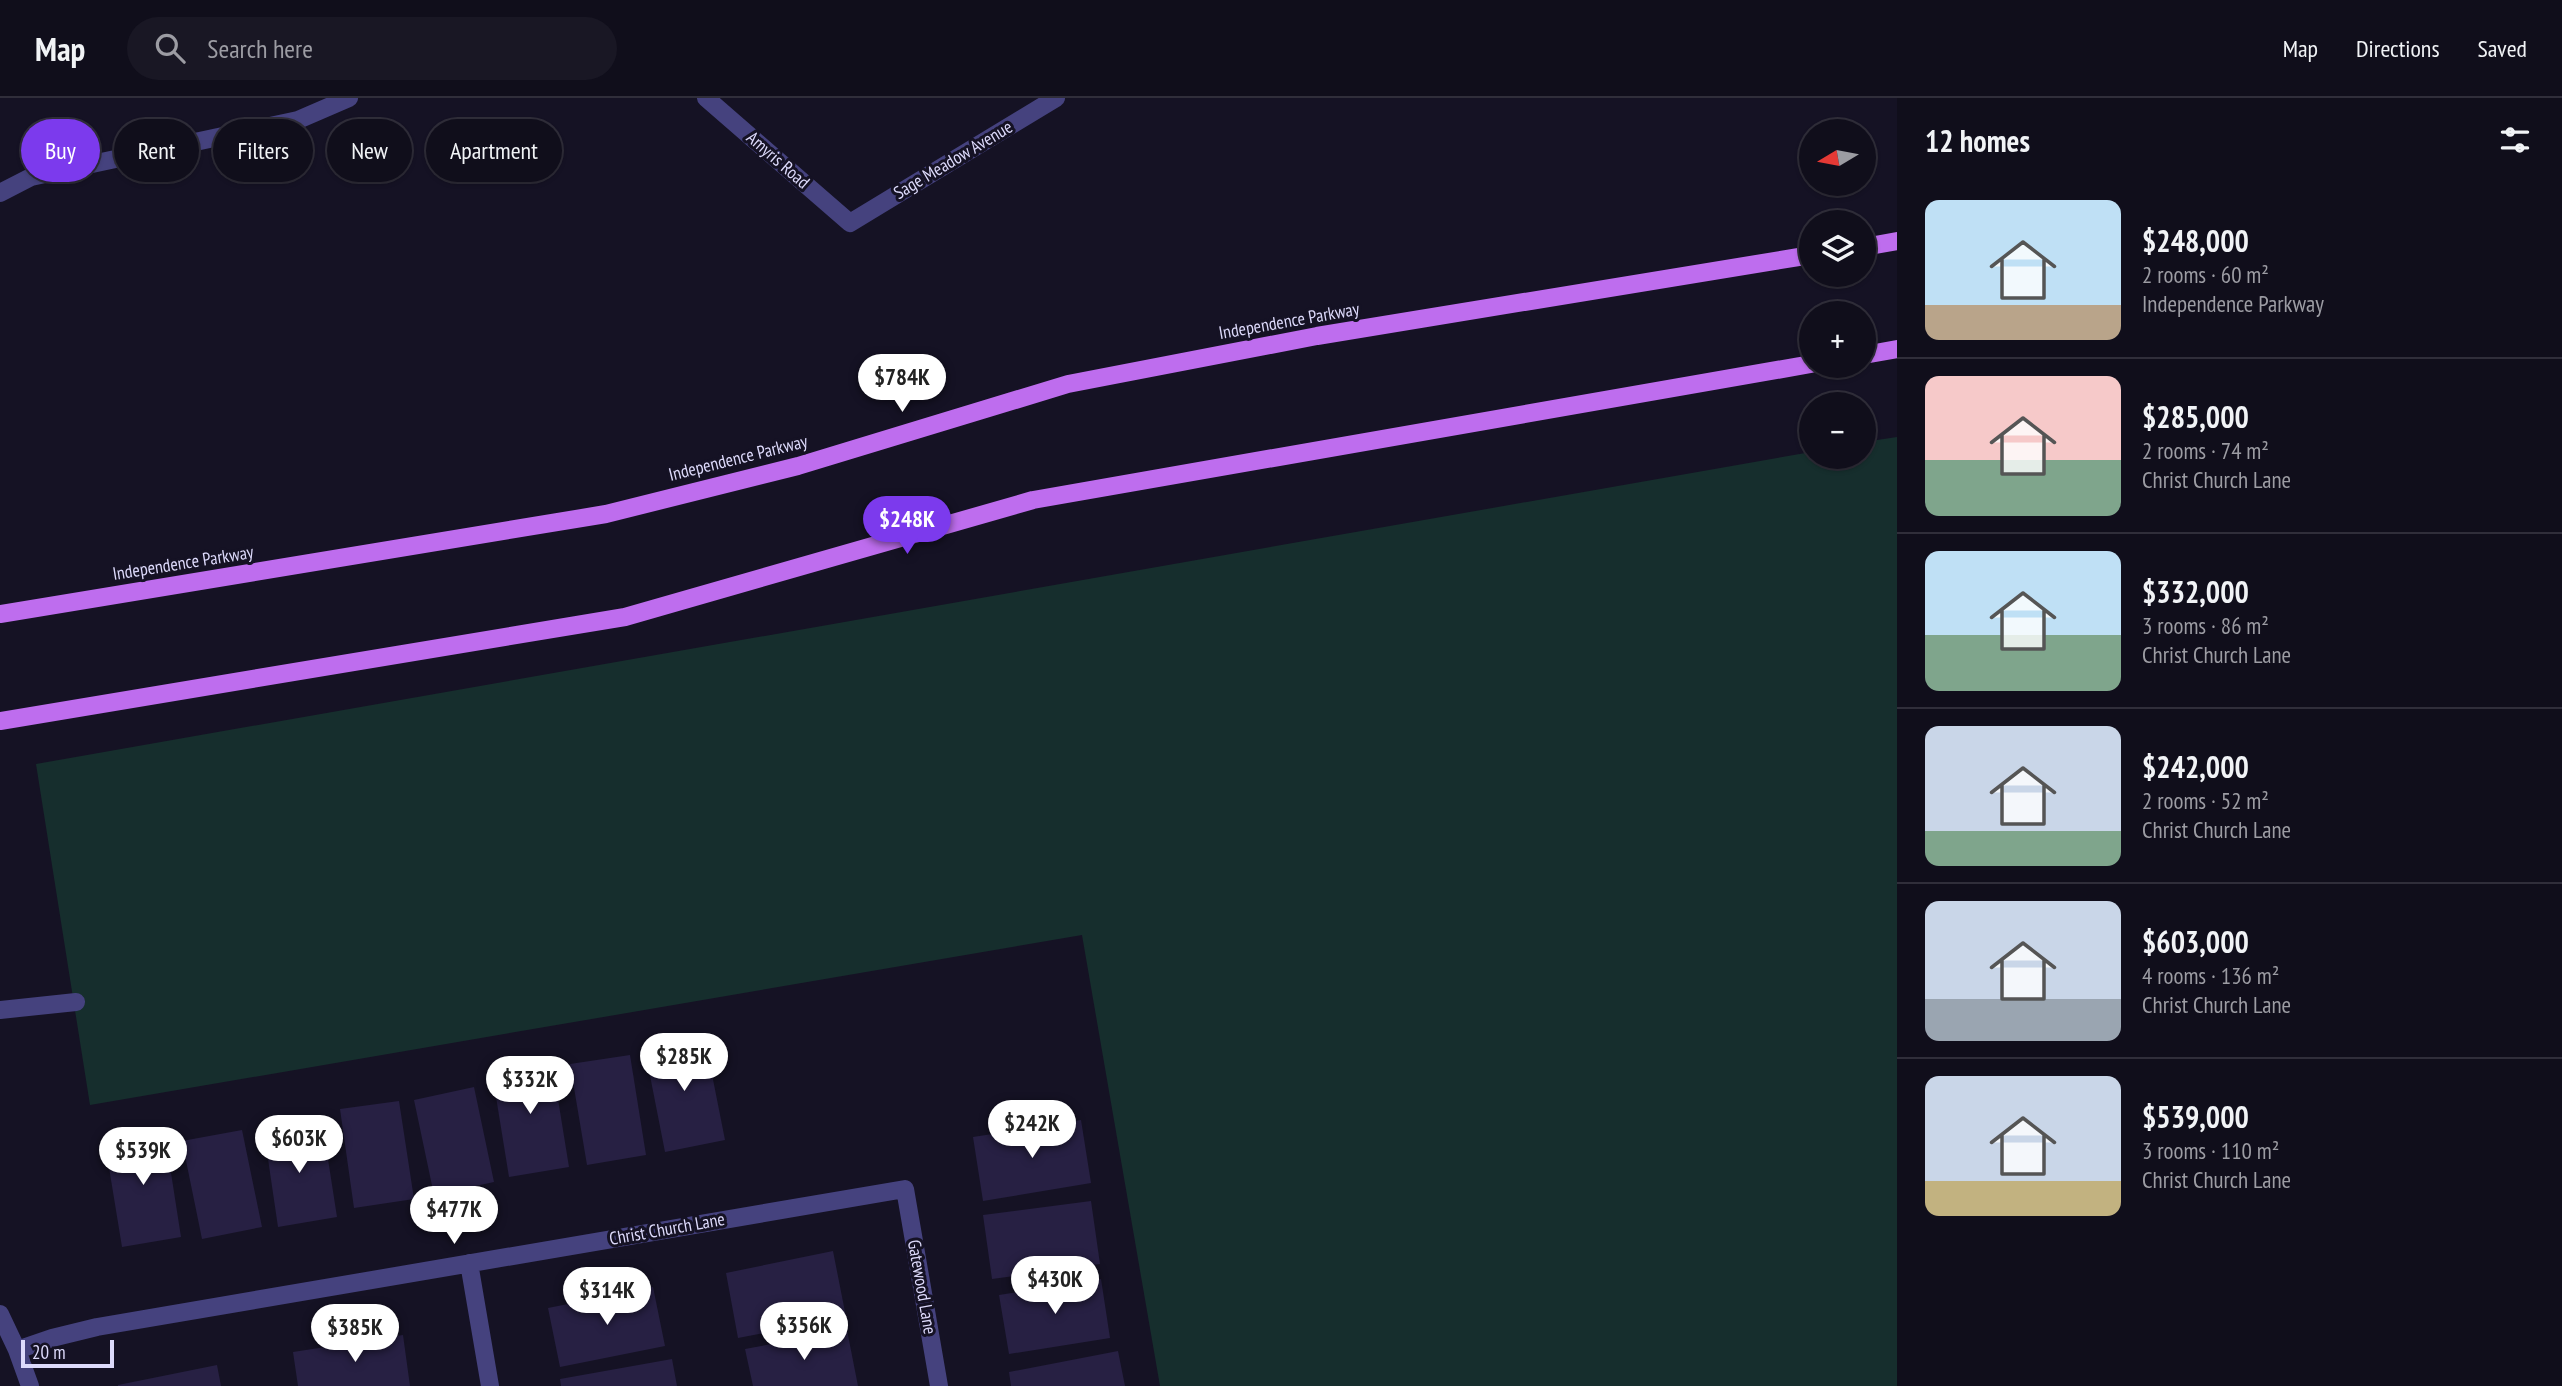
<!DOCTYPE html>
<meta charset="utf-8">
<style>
body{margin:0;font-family:"PT Sans Narrow",sans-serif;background:#191724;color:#f1f3f6;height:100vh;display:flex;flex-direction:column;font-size:26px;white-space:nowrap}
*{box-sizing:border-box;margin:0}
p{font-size:23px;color:#9c9ca3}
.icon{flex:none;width:38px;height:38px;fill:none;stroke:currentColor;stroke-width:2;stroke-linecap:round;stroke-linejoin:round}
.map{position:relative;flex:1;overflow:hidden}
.side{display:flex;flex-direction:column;background:#100e1b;width:665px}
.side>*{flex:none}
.hud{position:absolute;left:21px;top:21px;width:665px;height:63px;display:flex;gap:14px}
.needle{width:46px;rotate:260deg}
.tools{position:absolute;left:1799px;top:21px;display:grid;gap:14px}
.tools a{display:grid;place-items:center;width:77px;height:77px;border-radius:50%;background:#100e1b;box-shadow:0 2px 5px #0004,0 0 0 2px #302e3a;font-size:35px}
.scale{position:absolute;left:21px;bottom:18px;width:93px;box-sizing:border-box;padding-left:7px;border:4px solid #dddafb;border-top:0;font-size:19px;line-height:24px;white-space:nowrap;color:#dddafb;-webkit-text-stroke:5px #151224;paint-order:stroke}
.price{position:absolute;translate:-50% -60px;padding:0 16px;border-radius:24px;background:#fff;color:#222;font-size:23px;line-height:46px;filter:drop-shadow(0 2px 4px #0008)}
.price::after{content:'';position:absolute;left:50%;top:42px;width:21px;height:16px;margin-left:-10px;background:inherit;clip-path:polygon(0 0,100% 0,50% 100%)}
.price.current{background:#7c3aed;color:#fff}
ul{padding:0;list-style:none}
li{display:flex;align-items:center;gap:21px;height:175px;padding:0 28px}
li+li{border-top:2px solid #302e3a}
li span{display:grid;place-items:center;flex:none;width:196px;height:140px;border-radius:14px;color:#555}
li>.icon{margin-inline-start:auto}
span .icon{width:84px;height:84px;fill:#fffc;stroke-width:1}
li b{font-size:30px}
h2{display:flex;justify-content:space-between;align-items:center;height:84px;padding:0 28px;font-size:30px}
.pill{padding:0 24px;border-radius:32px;background:#100e1b;box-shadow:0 2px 5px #0004,0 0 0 2px #302e3a;font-size:24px;line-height:63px}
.pill.current{background:#7c3aed;color:#fff}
header{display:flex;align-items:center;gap:42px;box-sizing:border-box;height:98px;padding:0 35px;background:#100e1b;border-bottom:2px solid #302e3a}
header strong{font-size:33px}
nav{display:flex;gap:38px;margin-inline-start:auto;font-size:24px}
.search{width:490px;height:63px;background:#191724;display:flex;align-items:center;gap:18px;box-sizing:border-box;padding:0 24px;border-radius:38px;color:#9c9ca3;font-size:26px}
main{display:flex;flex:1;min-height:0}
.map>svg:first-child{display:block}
.green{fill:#162e2d}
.building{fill:#272043}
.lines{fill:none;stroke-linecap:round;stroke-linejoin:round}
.minor{stroke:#45427e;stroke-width:18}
.major{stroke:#be6dee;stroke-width:18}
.labels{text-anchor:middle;stroke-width:6;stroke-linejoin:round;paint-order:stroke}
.street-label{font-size:18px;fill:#dddafb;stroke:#151224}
</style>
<header>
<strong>Map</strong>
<div class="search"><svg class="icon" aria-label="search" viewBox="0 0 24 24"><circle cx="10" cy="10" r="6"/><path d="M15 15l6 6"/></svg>Search here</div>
<nav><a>Map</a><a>Directions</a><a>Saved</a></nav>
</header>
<main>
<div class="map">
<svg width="1897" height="1288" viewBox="0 0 1897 1288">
<rect width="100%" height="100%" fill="#151224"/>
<path class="green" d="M1897,339V1288H1160L1082,837L90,1007L36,666L1811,354V359H1864V344Z"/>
<path class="building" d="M704,936L725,1042L665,1054L644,947Z
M630,957L646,1057L587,1067L570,966Z
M551,958L569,1069L509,1079L491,968Z
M474,989L494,1084L434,1097L414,1002Z
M399,1003L414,1101L354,1110L340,1011Z
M1081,1022L1091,1085L983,1103L973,1039Z
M287,1024L288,1034L323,1029L337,1119L278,1129L263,1027Z
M164,1030L181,1139L122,1149L104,1039Z
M242,1032L262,1129L202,1141L182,1043Z
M1091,1103L1100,1166L992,1181L983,1117Z
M833,1153L846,1219L738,1240L726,1175Z
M1101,1181L1110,1240L1009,1256L999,1197Z
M653,1189L665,1248L560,1269L548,1210Z
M847,1232L858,1288H753L745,1251Z
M403,1237L410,1288H298L293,1254Z
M1118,1253L1125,1288H1011L1009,1274Z
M672,1261L677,1288H561L560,1281Z
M217,1267L221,1288H118V1287Z"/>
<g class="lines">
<path class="minor" d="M706,0L850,125L1056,0
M0,95L31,79L298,22L349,0
M0,912L76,904
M469,1165L490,1288
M0,1216L17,1252L30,1288
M17,1252L52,1240L97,1229L905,1091L939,1288"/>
<path class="major" d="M1864,149L1897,143
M1864,257L1897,251
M0,516L606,416L798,368L1068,286L1317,238L1811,157
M0,623L625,519L1033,402L1811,266"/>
</g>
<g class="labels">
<g class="street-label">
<text transform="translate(778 62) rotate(41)" y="6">Amyris Road</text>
<text transform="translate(953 62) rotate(-31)" y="6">Sage Meadow Avenue</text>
<text transform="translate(1289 223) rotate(-10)" y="6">Independence Parkway</text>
<text transform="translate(738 360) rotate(-14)" y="6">Independence Parkway</text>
<text transform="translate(183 465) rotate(-9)" y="6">Independence Parkway</text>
<text transform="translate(667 1131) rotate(-10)" y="6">Christ Church Lane</text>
<text transform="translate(922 1189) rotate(80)" y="6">Gatewood Lane</text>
</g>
</g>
</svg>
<div class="tools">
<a><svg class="needle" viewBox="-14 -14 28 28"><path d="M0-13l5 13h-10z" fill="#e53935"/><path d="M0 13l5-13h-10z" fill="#9c9ca3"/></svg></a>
<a><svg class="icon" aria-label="layers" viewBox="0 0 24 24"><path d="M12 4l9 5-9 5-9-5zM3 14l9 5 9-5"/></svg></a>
<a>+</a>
<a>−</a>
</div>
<div class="scale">20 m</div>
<b class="price" style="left:902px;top:316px">$784K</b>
<b class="price current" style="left:907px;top:458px">$248K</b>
<b class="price" style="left:684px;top:995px">$285K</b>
<b class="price" style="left:530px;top:1018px">$332K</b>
<b class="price" style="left:1032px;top:1062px">$242K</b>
<b class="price" style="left:299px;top:1077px">$603K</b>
<b class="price" style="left:143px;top:1089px">$539K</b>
<b class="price" style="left:454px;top:1148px">$477K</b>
<b class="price" style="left:1055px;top:1218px">$430K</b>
<b class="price" style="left:607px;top:1229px">$314K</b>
<b class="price" style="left:804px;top:1264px">$356K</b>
<b class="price" style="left:355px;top:1266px">$385K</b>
<div class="hud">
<a class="pill current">Buy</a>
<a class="pill">Rent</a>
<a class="pill">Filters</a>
<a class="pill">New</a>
<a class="pill">Apartment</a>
</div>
</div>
<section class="side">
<h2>12 homes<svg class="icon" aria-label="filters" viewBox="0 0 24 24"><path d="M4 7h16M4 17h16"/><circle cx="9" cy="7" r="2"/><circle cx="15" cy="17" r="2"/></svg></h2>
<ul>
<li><span style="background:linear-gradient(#bfe0f5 75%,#b9a48a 0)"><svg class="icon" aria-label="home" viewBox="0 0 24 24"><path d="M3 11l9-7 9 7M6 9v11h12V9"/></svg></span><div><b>$248,000</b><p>2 rooms · 60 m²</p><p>Independence Parkway</p></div></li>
<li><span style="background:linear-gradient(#f6c9c9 60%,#7fa58c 0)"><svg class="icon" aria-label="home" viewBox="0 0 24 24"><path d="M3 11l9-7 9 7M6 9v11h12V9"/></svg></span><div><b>$285,000</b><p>2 rooms · 74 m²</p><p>Christ Church Lane</p></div></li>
<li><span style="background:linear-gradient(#bfe0f5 60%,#7fa58c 0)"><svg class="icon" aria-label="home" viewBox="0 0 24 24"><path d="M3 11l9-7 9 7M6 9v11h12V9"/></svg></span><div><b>$332,000</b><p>3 rooms · 86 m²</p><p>Christ Church Lane</p></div></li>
<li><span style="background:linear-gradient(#c9d6e8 75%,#7fa58c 0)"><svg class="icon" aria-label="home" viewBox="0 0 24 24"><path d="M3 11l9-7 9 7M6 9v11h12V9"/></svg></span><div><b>$242,000</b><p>2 rooms · 52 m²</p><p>Christ Church Lane</p></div></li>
<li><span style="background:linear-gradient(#c9d6e8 70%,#9aa5b1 0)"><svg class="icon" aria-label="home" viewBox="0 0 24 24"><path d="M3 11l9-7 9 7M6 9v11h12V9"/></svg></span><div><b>$603,000</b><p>4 rooms · 136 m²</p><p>Christ Church Lane</p></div></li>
<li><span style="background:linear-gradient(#c9d6e8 75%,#c2b280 0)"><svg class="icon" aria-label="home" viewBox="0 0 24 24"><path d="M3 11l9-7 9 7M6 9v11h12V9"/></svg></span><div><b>$539,000</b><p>3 rooms · 110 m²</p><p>Christ Church Lane</p></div></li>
</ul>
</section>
</main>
